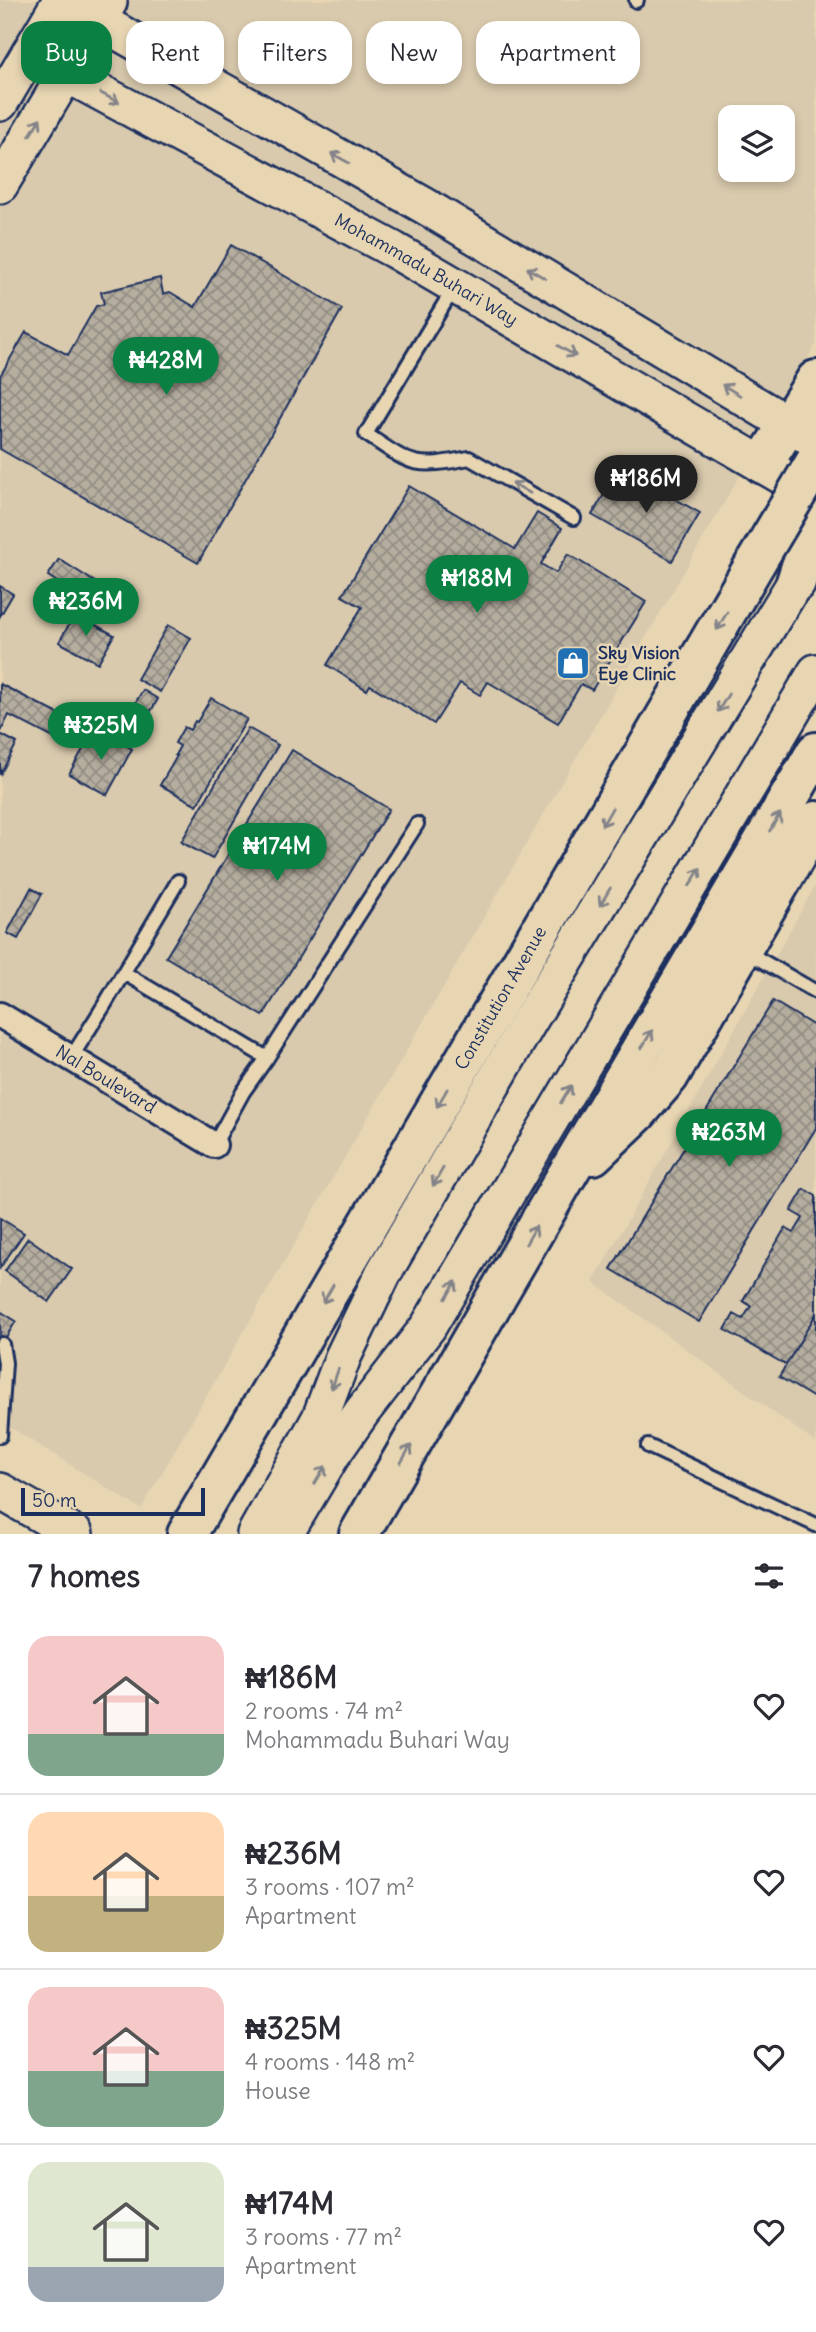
<!DOCTYPE html>
<meta charset="utf-8">
<style>
body{margin:0;font-family:Delius,sans-serif;background:#f7f7f7;color:#2b2b33;height:100vh;display:flex;flex-direction:column;font-size:26px;white-space:nowrap}
*{box-sizing:border-box;margin:0}
p{font-size:23px;color:#7c7c81}
.icon{flex:none;width:38px;height:38px;fill:none;stroke:currentColor;stroke-width:2;stroke-linecap:round;stroke-linejoin:round}
.map{position:relative;height:1534px;overflow:hidden}
.drawer{display:flex;flex-direction:column;background:#fff;flex:1}
.drawer>*{flex:none}
.guide{position:absolute;left:21px;top:21px;width:775px;height:63px;display:flex;gap:14px}
.buttons{position:absolute;left:718px;top:105px;display:grid;gap:14px}
.buttons a{display:grid;place-items:center;width:77px;height:77px;border-radius:14px;background:#fff;box-shadow:0 4px 10px #0003;font-size:35px}
.scale{position:absolute;left:21px;bottom:18px;width:184px;box-sizing:border-box;padding-left:7px;border:4px solid #1b2f5e;border-top:0;font-size:19px;line-height:24px;white-space:nowrap;color:#1b2f5e;-webkit-text-stroke:5px #e8d6b3;paint-order:stroke}
.price{position:absolute;translate:-50% -60px;padding:0 16px;border-radius:24px;background:#0b8043;color:#fff;font-size:23px;line-height:46px;filter:drop-shadow(0 2px 4px #0008)}
.price::after{content:'';position:absolute;left:50%;top:42px;width:21px;height:16px;margin-left:-10px;background:inherit;clip-path:polygon(0 0,100% 0,50% 100%)}
.price.current{background:#222;color:#fff}
ul{padding:0;list-style:none}
li{display:flex;align-items:center;gap:21px;height:175px;padding:0 28px}
li+li{border-top:2px solid #e1e1e2}
li span{display:grid;place-items:center;flex:none;width:196px;height:140px;border-radius:21px;color:#555}
li>.icon{margin-inline-start:auto}
span .icon{width:84px;height:84px;fill:#fffc;stroke-width:1}
li b{font-size:30px}
h2{display:flex;justify-content:space-between;align-items:center;height:84px;padding:0 28px;font-size:30px}
.tag{padding:0 24px;border-radius:21px;background:#fff;box-shadow:0 4px 10px #0003;font-size:24px;line-height:63px}
.tag.current{background:#0b8043;color:#fff}
.map>svg:first-child{display:block}
.built{fill:#d9caad;fill-rule:evenodd}
.building{fill:url(#building-cross-hatch);stroke:#1b2f5e;stroke-width:2}
.lines{fill:none;stroke-linecap:round;stroke-linejoin:round}
.service-casing{stroke:#1b2f5e;stroke-width:18}
.minor-casing{stroke:#1b2f5e;stroke-width:30}
.secondary-casing{stroke:#1b2f5e;stroke-width:40}
.primary-casing{stroke:#1b2f5e;stroke-width:44}
.service{stroke:#e8d6b3;stroke-width:12}
.minor{stroke:#e8d6b3;stroke-width:24}
.secondary{stroke:#e8d6b3;stroke-width:35}
.primary{stroke:#e8d6b3;stroke-width:38}
.primary-bridge-casing{stroke:#1b2f5e;stroke-width:44;stroke-linecap:butt}
.primary-bridge{stroke:#e8d6b3;stroke-width:38}
.oneway{stroke:#828288}
.labels{text-anchor:middle;stroke-width:5;stroke-linejoin:round;paint-order:stroke}
.street-label{font-size:18px;fill:#1b2f5e;stroke:#e8d6b3}
.poi-label{font-size:18px;font-weight:bold;fill:#1b2f5e;stroke:#e8d6b3;text-anchor:start}
</style>
<div class="map">
<svg width="816" height="1534" viewBox="0 0 816 1534">
<defs>
<pattern id="building-cross-hatch" width="8" height="8" patternUnits="userSpaceOnUse" patternTransform="scale(1.75)"><rect width="8" height="8" fill="#b5ad9e"/><path d="M0 0l8 8M0 8l8-8" fill="none" stroke="#928d84"/></pattern>
</defs>
<rect width="100%" height="100%" fill="#e8d6b3"/>
<filter id="ink" filterUnits="userSpaceOnUse"><feTurbulence type="fractalNoise" baseFrequency=".0143" numOctaves="2"/><feDisplacementMap in="SourceGraphic" scale="14" xChannelSelector="R" yChannelSelector="G"/><feConvolveMatrix kernelMatrix="1 2 1 2 8 2 1 2 1" color-interpolation-filters="sRGB"/></filter>
<g filter="url(#ink)">
<path class="built" d="M0,0H816V344L141,1509L0,1421ZM730,117H782V170H730Z
M816,884V1443L593,1282Z"/>
<path class="building" d="M231,245L342,309L198,563L0,449V376L26,332L68,355L96,306L104,304L101,292L160,278L163,294L170,292L195,307Z
M628,472L700,513L672,561L592,515L613,479Z
M409,486L515,549L537,513L562,528L541,564L556,573L568,554L646,602L592,690L581,684L558,723L488,682L480,695L460,683L434,724L370,685L367,690L327,665L362,607L342,596Z
M59,559L98,584L87,601L48,576Z
M0,586L13,594L0,616Z
M75,614L114,635L98,663L59,642Z
M168,625L191,638L160,692L137,679Z
M0,684L76,723L65,744L9,715L0,733Z
M143,690L158,699L145,721L130,712Z
M211,698L247,719L197,805L160,785L177,756L175,755L180,746L175,743L184,727L190,730L195,721L197,722Z
M95,728L132,749L107,795L69,774Z
M248,728L278,745L212,859L181,842Z
M0,734L17,743L0,775Z
M292,750L389,809L263,1016L166,957Z
M31,888L42,894L18,939L7,933Z
M773,1001L816,1027V1128L699,1322L611,1269Z
M804,1189L816,1196V1314L786,1365L725,1330L734,1314L743,1319L751,1306L743,1301L785,1228L794,1233L803,1218L791,1211Z
M0,1218L24,1233L0,1268Z
M28,1238L72,1269L49,1302L5,1271Z
M0,1311L16,1321L0,1347Z
M816,1314V1399L779,1377Z"/>
<g class="lines">
<g class="service-casing">
<path id="service" d="M636,1L637,0
M455,286L366,434C412,465 413,469 469,458L574,518
M745,951L816,992
M124,973L267,1058
M71,1058L105,1004L178,881
M214,1145L243,1092L267,1058L417,824
M0,1436L5,1363L2,1344
M648,1446L816,1525"/>
</g>
<g class="minor-casing">
<g id="minor">
<path id="s1" d="M0,1015L214,1145"/>
</g>
</g>
<g class="secondary-casing">
<g id="secondary">
<path d="M62,0L425,206L816,441"/>
<path id="s2" d="M29,54L394,250L816,496"/>
<path d="M0,103L61,0"/>
<path d="M0,185L109,2"/>
<path d="M0,1491L75,1534"/>
<path d="M255,1534L320,1418L343,1357L383,1274L528,1023L811,556"/>
<path d="M285,1534L332,1455L362,1412L428,1327L816,672"/>
</g>
</g>
<g class="primary-casing">
<g id="primary">
<path d="M763,464L816,380"/>
<path d="M796,582L816,519"/>
<path d="M593,1155L637,1113L669,1076L816,821"/>
<path id="s3" d="M187,1534L756,562"/>
<path d="M359,1534L561,1185L816,752"/>
</g>
</g>
<use href="#service" class="service"/>
<use href="#minor" class="minor"/>
<use href="#secondary" class="secondary"/>
<use href="#primary" class="primary"/>
<g class="primary-bridge-casing">
<path id="primary-bridge" d="M756,562L816,461"/>
</g>
<use href="#primary-bridge" class="primary-bridge"/>
</g>
<defs><path id="oneway-shaft" d="M-6 0H5M1.5-3L5.5 0L1.5 3" fill="none" stroke-width="1.6" stroke-linecap="round" stroke-linejoin="round" transform="scale(1.75)"/></defs>
<g class="oneway">
<use href="#oneway-shaft" transform="translate(110 98) rotate(28)"/>
<use href="#oneway-shaft" transform="translate(35 127) rotate(-59)"/>
<use href="#oneway-shaft" transform="translate(340 158) rotate(-151)"/>
<use href="#oneway-shaft" transform="translate(536 273) rotate(-149)"/>
<use href="#oneway-shaft" transform="translate(567 351) rotate(30)"/>
<use href="#oneway-shaft" transform="translate(731 390) rotate(-149)"/>
<use href="#oneway-shaft" transform="translate(521 488) rotate(-150)"/>
<use href="#oneway-shaft" transform="translate(722 621) rotate(120)"/>
<use href="#oneway-shaft" transform="translate(723 703) rotate(121)"/>
<use href="#oneway-shaft" transform="translate(607 817) rotate(120)"/>
<use href="#oneway-shaft" transform="translate(775 822) rotate(-59)"/>
<use href="#oneway-shaft" transform="translate(695 877) rotate(-59)"/>
<use href="#oneway-shaft" transform="translate(605 897) rotate(121)"/>
<use href="#oneway-shaft" transform="translate(647 1039) rotate(-59)"/>
<use href="#oneway-shaft" transform="translate(566 1094) rotate(-59)"/>
<use href="#oneway-shaft" transform="translate(442 1098) rotate(120)"/>
<use href="#oneway-shaft" transform="translate(438 1177) rotate(120)"/>
<use href="#oneway-shaft" transform="translate(531 1235) rotate(-60)"/>
<use href="#oneway-shaft" transform="translate(451 1290) rotate(-59)"/>
<use href="#oneway-shaft" transform="translate(328 1294) rotate(120)"/>
<use href="#oneway-shaft" transform="translate(335 1379) rotate(109)"/>
<use href="#oneway-shaft" transform="translate(406 1454) rotate(-60)"/>
<use href="#oneway-shaft" transform="translate(320 1475) rotate(-59)"/>
</g>
</g>
<defs>
<g id="shop-square" transform="scale(1.75)"><rect x="-9" y="-9" width="18" height="18" rx="4" fill="#1f6fb2" stroke="#e8d6b3"/><path d="M-5-2.5h2.3a2.7 3.5 0 0 1 5.4 0H5L5.5 6h-11ZM-1.5-2.5h3a1.5 2.3 0 0 0-3 0Z" fill="#fff"/></g>
</defs>
<g fill-rule="evenodd">
<use href="#shop-square" x="573" y="663"/>
</g>
<g class="labels">
<g class="street-label">
<text dy="6" stroke="none"><textPath href="#s2" startOffset="452">Mohammadu Buhari Way</textPath></text>
<text dy="6" stroke="none"><textPath href="#s3" startOffset="621">Constitution Avenue</textPath></text>
<text dy="6" stroke="none"><textPath href="#s1" startOffset="124">Nal Boulevard</textPath></text>
</g>
<g class="poi-label">
<text x="598" y="659">Sky Vision<tspan x="598" dy="21">Eye Clinic</tspan></text>
</g>
</g>
</svg>
<div class="buttons">
<a><svg class="icon" aria-label="layers" viewBox="0 0 24 24"><path d="M12 4l9 5-9 5-9-5zM3 14l9 5 9-5"/></svg></a>
</div>
<div class="scale">50 m</div>
<b class="price" style="left:166px;top:397px">₦428M</b>
<b class="price current" style="left:646px;top:515px">₦186M</b>
<b class="price" style="left:477px;top:615px">₦188M</b>
<b class="price" style="left:86px;top:638px">₦236M</b>
<b class="price" style="left:101px;top:762px">₦325M</b>
<b class="price" style="left:277px;top:883px">₦174M</b>
<b class="price" style="left:729px;top:1169px">₦263M</b>
<div class="guide">
<a class="tag current">Buy</a>
<a class="tag">Rent</a>
<a class="tag">Filters</a>
<a class="tag">New</a>
<a class="tag">Apartment</a>
</div>
</div>
<section class="drawer">
<h2>7 homes<svg class="icon" aria-label="filters" viewBox="0 0 24 24"><path d="M4 7h16M4 17h16"/><circle cx="9" cy="7" r="2"/><circle cx="15" cy="17" r="2"/></svg></h2>
<ul>
<li><span style="background:linear-gradient(#f6c9c9 70%,#7fa58c 0)"><svg class="icon" aria-label="home" viewBox="0 0 24 24"><path d="M3 11l9-7 9 7M6 9v11h12V9"/></svg></span><div><b>₦186M</b><p>2 rooms · 74 m²</p><p>Mohammadu Buhari Way</p></div><svg class="icon" aria-label="heart" viewBox="0 0 24 24"><path d="M12 20l-8-8c-3-5 5-10 8-4 3-6 11-1 8 4z"/></svg></li>
<li><span style="background:linear-gradient(#ffd9b3 60%,#c2b280 0)"><svg class="icon" aria-label="home" viewBox="0 0 24 24"><path d="M3 11l9-7 9 7M6 9v11h12V9"/></svg></span><div><b>₦236M</b><p>3 rooms · 107 m²</p><p>Apartment</p></div><svg class="icon" aria-label="heart" viewBox="0 0 24 24"><path d="M12 20l-8-8c-3-5 5-10 8-4 3-6 11-1 8 4z"/></svg></li>
<li><span style="background:linear-gradient(#f6c9c9 60%,#7fa58c 0)"><svg class="icon" aria-label="home" viewBox="0 0 24 24"><path d="M3 11l9-7 9 7M6 9v11h12V9"/></svg></span><div><b>₦325M</b><p>4 rooms · 148 m²</p><p>House</p></div><svg class="icon" aria-label="heart" viewBox="0 0 24 24"><path d="M12 20l-8-8c-3-5 5-10 8-4 3-6 11-1 8 4z"/></svg></li>
<li><span style="background:linear-gradient(#dfe7d0 75%,#9aa5b1 0)"><svg class="icon" aria-label="home" viewBox="0 0 24 24"><path d="M3 11l9-7 9 7M6 9v11h12V9"/></svg></span><div><b>₦174M</b><p>3 rooms · 77 m²</p><p>Apartment</p></div><svg class="icon" aria-label="heart" viewBox="0 0 24 24"><path d="M12 20l-8-8c-3-5 5-10 8-4 3-6 11-1 8 4z"/></svg></li>
</ul>
</section>
